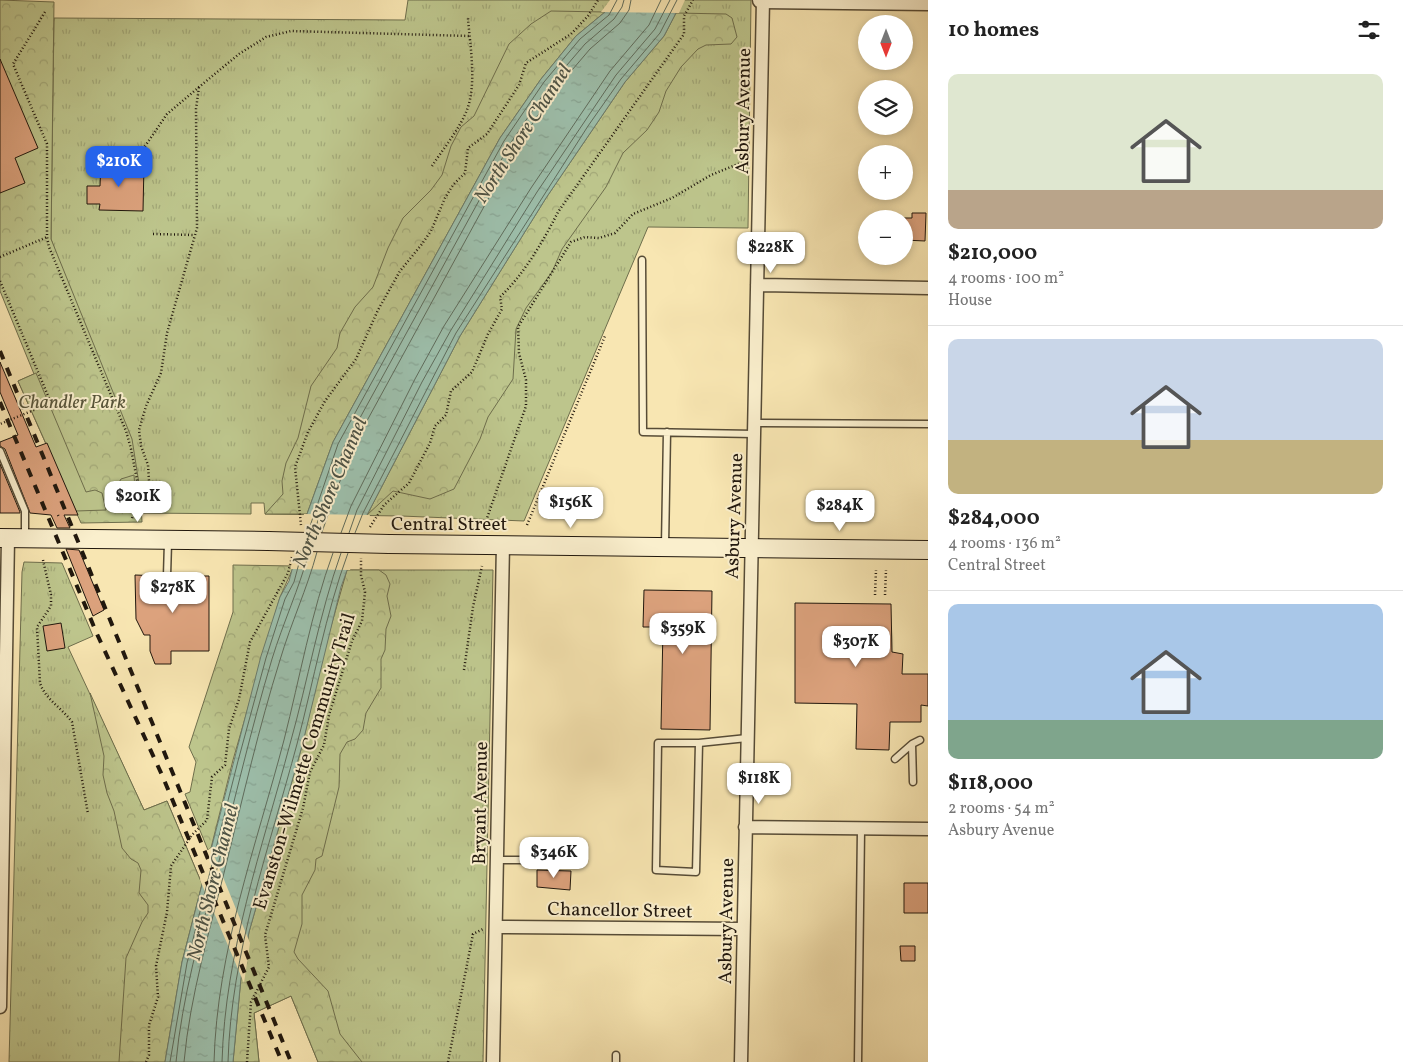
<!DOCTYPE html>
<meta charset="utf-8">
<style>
body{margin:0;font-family:Vollkorn,serif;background:#f2f2f2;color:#222;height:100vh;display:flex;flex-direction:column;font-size:19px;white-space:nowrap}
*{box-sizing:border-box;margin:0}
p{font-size:16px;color:#767676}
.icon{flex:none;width:28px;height:28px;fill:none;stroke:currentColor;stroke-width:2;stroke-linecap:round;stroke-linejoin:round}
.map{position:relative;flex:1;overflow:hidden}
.details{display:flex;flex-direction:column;background:#fff;width:475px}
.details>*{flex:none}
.needle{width:32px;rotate:180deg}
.buttons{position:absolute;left:858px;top:15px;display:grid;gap:10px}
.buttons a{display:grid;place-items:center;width:55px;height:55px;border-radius:50%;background:#fff;box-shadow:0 2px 8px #0003;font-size:25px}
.price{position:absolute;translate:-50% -42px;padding:0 11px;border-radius:10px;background:#fff;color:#222;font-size:16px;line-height:32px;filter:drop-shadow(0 1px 2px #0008)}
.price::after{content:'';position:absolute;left:50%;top:30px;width:15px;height:11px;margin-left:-8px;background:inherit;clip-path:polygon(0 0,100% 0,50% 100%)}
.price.on{background:#2563eb;color:#fff}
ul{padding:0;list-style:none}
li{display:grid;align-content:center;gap:10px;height:265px;padding:0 20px}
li+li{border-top:1px solid #e0e0e0}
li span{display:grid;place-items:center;height:155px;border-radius:10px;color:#555}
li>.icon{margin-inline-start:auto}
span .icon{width:90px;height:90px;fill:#fffc;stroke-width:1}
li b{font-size:21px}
h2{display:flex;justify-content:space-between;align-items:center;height:60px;padding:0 20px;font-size:21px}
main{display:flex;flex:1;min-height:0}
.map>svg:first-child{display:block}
.grass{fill:url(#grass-tufts);stroke:#6e6e4c}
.forest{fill:url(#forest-crowns);stroke:#6e6e4c}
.garden{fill:#bdc58c;stroke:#6e6e4c}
.water{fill:url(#water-ripples);stroke:#6b7c6d}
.pier{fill:#f8e6b2}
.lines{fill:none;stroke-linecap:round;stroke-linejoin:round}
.shore{stroke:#5e6c5d;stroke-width:1}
.building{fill:#dca27d;stroke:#20170d}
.service-casing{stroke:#564b36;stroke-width:9}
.minor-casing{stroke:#564b36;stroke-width:15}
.tertiary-casing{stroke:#564b36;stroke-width:19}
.secondary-casing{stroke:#20170d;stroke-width:20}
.path{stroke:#20170d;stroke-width:2.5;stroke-dasharray:1 2.5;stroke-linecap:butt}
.service{stroke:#faefcd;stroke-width:6}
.minor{stroke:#faefcd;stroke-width:12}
.tertiary{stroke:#faefcd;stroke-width:16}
.secondary{stroke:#faefcd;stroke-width:18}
.rail{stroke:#20170d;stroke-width:4;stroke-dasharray:9 9;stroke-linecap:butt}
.secondary-bridge-casing{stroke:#20170d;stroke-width:20;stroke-linecap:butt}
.secondary-bridge{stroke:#faefcd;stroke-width:18}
.labels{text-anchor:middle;stroke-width:4;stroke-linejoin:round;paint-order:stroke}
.street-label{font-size:19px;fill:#20170d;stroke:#faefcd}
.park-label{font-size:19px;font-style:italic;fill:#575439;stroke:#faefcd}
.water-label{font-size:20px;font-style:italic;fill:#4c5245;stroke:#faefcd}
</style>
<main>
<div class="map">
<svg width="928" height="1062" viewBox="0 0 928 1062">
<defs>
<pattern id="grass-tufts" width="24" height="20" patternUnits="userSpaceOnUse" patternTransform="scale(1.25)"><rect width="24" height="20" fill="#bdc58c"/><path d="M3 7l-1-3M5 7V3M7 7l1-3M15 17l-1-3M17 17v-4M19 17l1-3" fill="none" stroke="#a2a878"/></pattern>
<pattern id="forest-crowns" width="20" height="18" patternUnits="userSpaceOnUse" patternTransform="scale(1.25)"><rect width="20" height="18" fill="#bdc58c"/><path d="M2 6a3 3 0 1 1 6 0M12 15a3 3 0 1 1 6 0" fill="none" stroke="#a2a878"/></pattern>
<pattern id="water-ripples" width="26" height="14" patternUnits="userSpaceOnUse" patternTransform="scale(1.25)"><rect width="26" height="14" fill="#9dc0ad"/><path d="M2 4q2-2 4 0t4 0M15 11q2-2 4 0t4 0" fill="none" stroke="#87a494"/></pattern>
</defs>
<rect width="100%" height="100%" fill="#f8e6b2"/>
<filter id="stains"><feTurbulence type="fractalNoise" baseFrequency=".004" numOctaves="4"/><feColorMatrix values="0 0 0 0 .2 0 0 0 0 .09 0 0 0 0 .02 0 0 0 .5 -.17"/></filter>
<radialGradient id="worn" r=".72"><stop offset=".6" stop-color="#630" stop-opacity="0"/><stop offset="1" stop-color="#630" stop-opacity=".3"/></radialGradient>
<path class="grass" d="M408,0H751L748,228L648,227L524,521L401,516L265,514L264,503H251V514L142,513L140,490L51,239L54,18L405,20Z
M24,562L62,563L93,636L68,647L144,810L167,801L241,977L347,570H493L483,1062H318L291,996L254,1013L259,1062H9L22,572Z"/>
<path class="forest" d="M0,0L54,2L51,239L132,439L140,490L142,522L81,523L18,381L34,374L0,291Z
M551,11L605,12L576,36L541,79L500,138L333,442L307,514H265L283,494L282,481L286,463L298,438L311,386L337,348L340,333L355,307L373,287L388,248L403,218L431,190L442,175L451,146L461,127L474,116L509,44L531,24Z
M676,13L726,14L732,18L737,37L731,44L706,45L698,49L681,67L666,91L659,112L647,130L623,153L606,187L562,249L552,272L526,308L516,329L513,379L488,417L480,439L454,489L430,499L393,491L367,515L460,336L546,198L625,82L664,36Z
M233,565L294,566L280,597L233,760L211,848L208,850L185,794L190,792L196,762L189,747L233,612Z
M347,570H379L386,575L390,584L387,596L391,616L386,629L385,650L381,659V688L366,713L363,730L355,739L347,742L340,754L339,787L322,856L316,859L315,870L302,895V924L294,952L298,959L328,991L340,1034L362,1062H318L291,996L254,1013L259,1062H233L241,978L249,932L302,746L324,651Z
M90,693L144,810L167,801L202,884L182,962L165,1062H119L126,958L142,922L148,913V905L139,893L141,870L138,863L131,859L122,848L114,811L107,793L103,775L104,756Z"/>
<path class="garden" d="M36,373L86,492L95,490L102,493L106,510L76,511L18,381Z
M134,475C135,491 138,500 124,510L118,484L121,479Z"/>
<path class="water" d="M614,0L676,13L664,36L625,82L546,198L460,336L367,515L341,587L302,746L249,932L241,978L233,1062H165L182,962L261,656L280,597L289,581L307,514L333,442L500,138L541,79L576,36L605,12Z"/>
<path class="pier" d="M610,0H685L679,13L601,12Z
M304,514L370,515L350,570L290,569Z
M211,848L250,943L244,983L200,880L208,850Z"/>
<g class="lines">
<path class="shore" d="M308,532L338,444L504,141L544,82L580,39L609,15L617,0
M314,532L344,447L510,144L549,86L585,44L614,19L622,7L624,0
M322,532L351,450L516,148L555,90L590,49L620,23L629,10L631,0
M341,533L351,506L415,379L444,326L531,188L610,71L649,25L661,0
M349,533L357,510L422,382L451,330L537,192L616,75L655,29L670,0
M355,533L363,513L456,333L588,126L621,79L660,33L677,0
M170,1062L187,963L238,761L266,658L285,599L294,582L302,552
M176,1062C182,997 201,932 217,869C235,799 251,729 272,659C283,623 299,589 309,552
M184,1062C190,995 210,930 226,865C243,797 259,727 280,660C291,623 307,589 317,552
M214,1062C217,950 256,847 284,740C300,677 311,613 333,553
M222,1062C225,952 262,849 290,744C308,680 319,615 341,553
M228,1062C231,952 269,849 297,744C314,680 325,615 348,553"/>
</g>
<path class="building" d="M0,59L38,148L15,158L25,183L0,193Z
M101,162L144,164L143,211L99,210L100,204H87V186H100Z
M912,213H926L925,241L904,240V218H912Z
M0,362L36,447L47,443L78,515H64L70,528H57L51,515L30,513L5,449L0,446V442L18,435L0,392Z
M0,464L20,512V513H0Z
M66,549L79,550L104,610L93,616Z
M135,575L162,576L167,581L172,576H209V651H171V664H155L150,651V635H144L136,619Z
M644,590L712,591L710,730L661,729L663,627H643Z
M795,603L891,604L892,652L903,654L902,674H928V706L921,705V722H890L889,750L856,749L857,704L795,703Z
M61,623L65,648L47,651L43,626Z
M537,870L571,871L570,890L537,887Z
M904,883H928V913H904Z
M900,946H915V961H901Z"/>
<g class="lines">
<g class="service-casing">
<path id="service" d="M642,260L643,432L754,434
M754,423L928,424
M0,451L25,511V537
M665,546L667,432
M167,576L168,542
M699,743L696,872L656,870L658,743H699L747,738
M895,759L912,744
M913,782L912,744L920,740
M497,860H563
M616,1062V1055
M858,1062L861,830"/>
</g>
<g class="minor-casing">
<path id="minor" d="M757,285L928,288
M745,827L928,829
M496,927L743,929
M0,1007L8,538
M493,1062L503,544
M741,1062L763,0"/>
</g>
<g class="tertiary-casing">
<path id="tertiary" d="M761,0L928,2"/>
</g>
<g class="secondary-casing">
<path id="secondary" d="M0,538L268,541
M389,544L928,550"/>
</g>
<path class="path" d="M45,12L13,64L47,144V237L49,247L126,431L131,449L140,495
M135,161L167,114L199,87L239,54L266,37L291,31L469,36
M432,166C443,149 459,130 467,110C477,83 470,47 468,18
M153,234L194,235
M0,257L47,237
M0,281L51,403L0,424
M58,515L59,517
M132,518L140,495L144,492L149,481L148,465L141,446L139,430L146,406L161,373L167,333L197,228L196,109L199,87
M485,524L526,406V380L519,353L518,327L571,242L585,237L599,238L615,233L633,214L672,198L711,175L743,162
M301,525L295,467L308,432L325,401L356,359L378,310L400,271L422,244L431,231L445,198L453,185L465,173L468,148L487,134L519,85L526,63L571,34L588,16L598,0
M527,525L605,336
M370,527L384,505L409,483L430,443L435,426L446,415L451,391L472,372L488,334L502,309L500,297C524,274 543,242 558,212L684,34V16L693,0
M43,560L51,595V606L37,627L40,683C45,699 62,708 72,722L88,814
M875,595L876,570
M885,595L886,570
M464,670L473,607L482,566
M146,1062L149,1055V1025L158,997L156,966L167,912L171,866L192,835L207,820L212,777L225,765L229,729L239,699L250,642L288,573L292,557
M247,1062L251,1002L269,967L265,935L303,808L310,772L324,745L329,715L352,641L362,621L365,592L361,575V558
M448,1062L473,934L483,929"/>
<use href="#service" class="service"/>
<use href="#minor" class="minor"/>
<use href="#tertiary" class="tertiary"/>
<use href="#secondary" class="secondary"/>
<path class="rail" d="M0,351L291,1062
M0,402L97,634L162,775L282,1062"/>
<g class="secondary-bridge-casing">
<path id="secondary-bridge" d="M268,541L389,544"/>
</g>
<use href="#secondary-bridge" class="secondary-bridge"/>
</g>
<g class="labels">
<g class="street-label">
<text transform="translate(742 111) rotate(-89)" y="7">Asbury Avenue</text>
<text transform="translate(733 516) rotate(-88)" y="7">Asbury Avenue</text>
<text x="449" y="530">Central Street</text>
<text transform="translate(303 761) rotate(-73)" y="7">Evanston-Wilmette Community Trail</text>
<text transform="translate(479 803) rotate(-89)" y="7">Bryant Avenue</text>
<text transform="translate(620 909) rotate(1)" y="7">Chancellor Street</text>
<text transform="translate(725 921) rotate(-89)" y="7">Asbury Avenue</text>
</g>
<g class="park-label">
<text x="72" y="408">Chandler Park</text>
</g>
<g class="water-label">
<text transform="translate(522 133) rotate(-57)" y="7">North Shore Channel</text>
<text transform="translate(329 492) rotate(-67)" y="7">North Shore Channel</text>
<text transform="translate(212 882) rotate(-76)" y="7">North Shore Channel</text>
</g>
</g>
<rect width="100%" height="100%" filter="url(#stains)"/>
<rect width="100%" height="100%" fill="url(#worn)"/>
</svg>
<div class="buttons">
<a><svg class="needle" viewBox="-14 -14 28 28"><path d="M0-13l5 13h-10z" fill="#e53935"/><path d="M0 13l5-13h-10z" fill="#767676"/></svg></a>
<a><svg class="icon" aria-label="layers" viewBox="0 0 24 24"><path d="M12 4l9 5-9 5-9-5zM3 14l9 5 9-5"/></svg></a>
<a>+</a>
<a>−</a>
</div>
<b class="price on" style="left:119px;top:188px">$210K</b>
<b class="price" style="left:771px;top:274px">$228K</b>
<b class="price" style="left:138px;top:523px">$201K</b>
<b class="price" style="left:571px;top:529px">$156K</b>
<b class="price" style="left:840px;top:532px">$284K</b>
<b class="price" style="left:173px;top:614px">$278K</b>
<b class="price" style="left:683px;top:655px">$359K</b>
<b class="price" style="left:856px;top:668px">$307K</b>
<b class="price" style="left:759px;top:805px">$118K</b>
<b class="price" style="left:554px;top:879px">$346K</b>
</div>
<section class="details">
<h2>10 homes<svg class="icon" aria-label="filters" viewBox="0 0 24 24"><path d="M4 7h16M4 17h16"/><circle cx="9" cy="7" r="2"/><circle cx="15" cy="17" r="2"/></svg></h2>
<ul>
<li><span style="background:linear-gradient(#dfe7d0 75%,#b9a48a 0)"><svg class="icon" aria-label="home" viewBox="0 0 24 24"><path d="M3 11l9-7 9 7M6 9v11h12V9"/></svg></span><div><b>$210,000</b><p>4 rooms · 100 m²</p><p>House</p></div></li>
<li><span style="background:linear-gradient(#c9d6e8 65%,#c2b280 0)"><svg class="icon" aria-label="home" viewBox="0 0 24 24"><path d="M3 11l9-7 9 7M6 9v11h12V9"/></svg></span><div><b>$284,000</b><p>4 rooms · 136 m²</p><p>Central Street</p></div></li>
<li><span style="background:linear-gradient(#a9c7e8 75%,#7fa58c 0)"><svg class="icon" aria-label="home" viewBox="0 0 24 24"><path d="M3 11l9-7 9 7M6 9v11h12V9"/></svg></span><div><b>$118,000</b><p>2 rooms · 54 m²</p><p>Asbury Avenue</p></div></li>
</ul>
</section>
</main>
